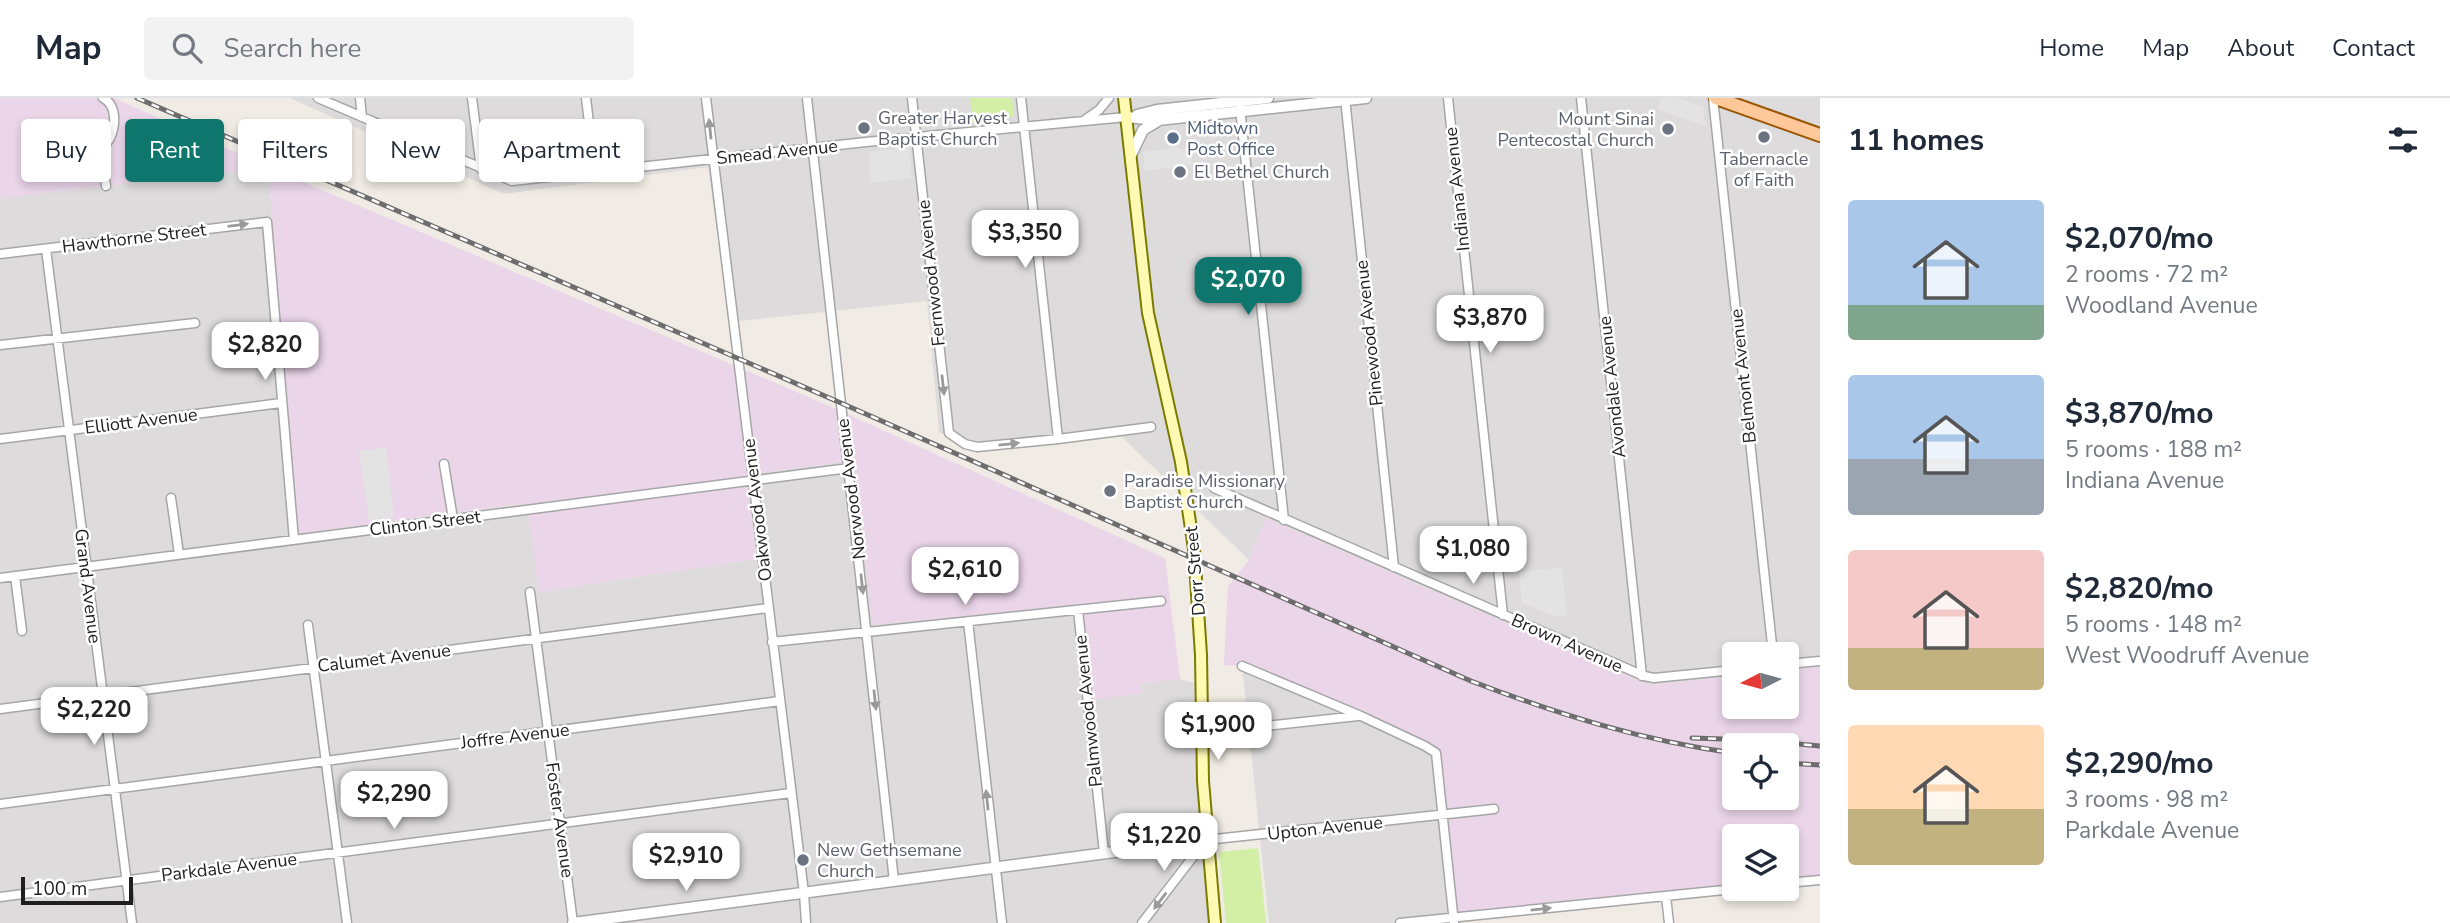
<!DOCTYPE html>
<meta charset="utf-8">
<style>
body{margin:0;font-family:"Nunito Sans",sans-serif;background:#f2f2f3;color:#1f2937;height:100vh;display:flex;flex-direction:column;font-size:26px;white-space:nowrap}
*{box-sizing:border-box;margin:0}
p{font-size:23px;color:#747a83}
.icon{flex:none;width:38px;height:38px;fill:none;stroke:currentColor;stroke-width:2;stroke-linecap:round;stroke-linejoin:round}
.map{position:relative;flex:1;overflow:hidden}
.details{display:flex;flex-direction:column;background:#fff;width:630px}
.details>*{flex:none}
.hud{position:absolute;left:21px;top:21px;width:665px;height:63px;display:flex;gap:14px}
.needle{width:46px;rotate:264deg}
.controls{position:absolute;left:1722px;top:544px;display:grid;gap:14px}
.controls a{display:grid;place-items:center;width:77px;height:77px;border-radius:7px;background:#fff;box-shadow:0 4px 10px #0003;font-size:35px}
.scale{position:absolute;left:21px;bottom:18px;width:112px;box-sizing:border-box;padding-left:7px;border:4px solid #1f1f1f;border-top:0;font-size:19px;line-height:24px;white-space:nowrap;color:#1f1f1f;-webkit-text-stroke:5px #fff;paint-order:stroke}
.price{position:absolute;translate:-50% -60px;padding:0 16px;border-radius:14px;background:#fff;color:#222;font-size:23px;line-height:46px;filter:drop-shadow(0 2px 4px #0008)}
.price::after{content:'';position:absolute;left:50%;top:42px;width:21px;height:16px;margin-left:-10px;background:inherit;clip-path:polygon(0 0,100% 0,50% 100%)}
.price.active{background:#0f766e;color:#fff}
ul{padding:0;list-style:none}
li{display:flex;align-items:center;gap:21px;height:175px;padding:0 28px}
li span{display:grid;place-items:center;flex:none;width:196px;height:140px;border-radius:7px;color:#555}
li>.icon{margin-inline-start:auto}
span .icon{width:84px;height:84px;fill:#fffc;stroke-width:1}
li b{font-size:30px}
h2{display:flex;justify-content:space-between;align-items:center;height:84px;padding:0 28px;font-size:30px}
.chip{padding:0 24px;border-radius:7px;background:#fff;box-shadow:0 4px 10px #0003;font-size:24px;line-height:63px}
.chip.active{background:#0f766e;color:#fff}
header{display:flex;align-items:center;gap:42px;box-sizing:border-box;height:98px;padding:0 35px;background:#fff;border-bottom:2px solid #e0e1e3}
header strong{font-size:33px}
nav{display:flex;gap:38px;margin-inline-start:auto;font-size:24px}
.search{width:490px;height:63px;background:#f2f2f3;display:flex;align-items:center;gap:18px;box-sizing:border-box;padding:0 24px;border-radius:7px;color:#747a83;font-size:26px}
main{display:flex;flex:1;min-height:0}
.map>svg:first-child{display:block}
.residential{fill:#dddbdc}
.industrial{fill:#ead5e9;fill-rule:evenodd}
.grass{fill:#d2efa5}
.parking{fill:#e3e3e3}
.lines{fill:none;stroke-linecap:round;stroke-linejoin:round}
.minor-casing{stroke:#a6a6a6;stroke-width:11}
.tertiary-casing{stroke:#a6a6a6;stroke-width:13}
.secondary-casing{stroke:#7b7b00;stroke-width:14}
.primary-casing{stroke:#950;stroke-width:16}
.minor{stroke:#fff;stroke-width:8}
.tertiary{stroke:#fff;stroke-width:10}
.secondary{stroke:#fffab3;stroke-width:10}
.primary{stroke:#ffc89a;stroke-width:12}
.rail-casing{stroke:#6d6d6d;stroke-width:5}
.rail{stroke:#fff;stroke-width:2.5;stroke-dasharray:8;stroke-linecap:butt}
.oneway{fill:#9a9a9a}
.worship-dot{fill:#6b7280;stroke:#fff;stroke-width:2.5}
.service-dot{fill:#5c6f8a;stroke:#fff;stroke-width:2.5}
.labels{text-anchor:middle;stroke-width:5;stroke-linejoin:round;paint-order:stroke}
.worship-label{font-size:18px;fill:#5b616d;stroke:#fff;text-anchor:start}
.service-label{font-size:18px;fill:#4e5e75;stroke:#fff;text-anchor:start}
.street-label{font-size:18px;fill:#1f1f1f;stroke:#fff}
</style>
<header>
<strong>Map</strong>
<div class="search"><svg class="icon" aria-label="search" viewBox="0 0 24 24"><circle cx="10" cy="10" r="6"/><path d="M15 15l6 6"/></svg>Search here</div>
<nav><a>Home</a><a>Map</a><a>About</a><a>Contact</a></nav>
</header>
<main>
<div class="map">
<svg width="1820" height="825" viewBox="0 0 1820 825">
<rect width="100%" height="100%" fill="#f0ebe4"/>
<path class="residential" d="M290,0H1820V569L1787,572V556H1734V578L1648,587L1266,420L1249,462L1114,331L961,345L939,334L927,203L730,224L708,69L504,96Z
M268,69L297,436L528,405L539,494L756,461L747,377L855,362L872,527L1080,507L1141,596L1139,586L1180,581L1201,587L1215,825H0V100Z
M1242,568L1436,655L1454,825H1269Z"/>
<path class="industrial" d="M0,0H114L268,69L834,310L1165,460L1180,581L1140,586L1141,596L1090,602L1080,507L872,527L855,362L747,377L756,461L539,494L527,405L297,436L268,69L0,100Z
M1266,420L1648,587L1734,578V609H1787V572L1820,569V781L1787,785V738H1734V790L1454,819L1436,655L1242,568L1224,567L1228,488L1249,462ZM1734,648H1787V700H1734Z"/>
<path class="grass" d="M970,0H1012L1014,19L972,24Z
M1258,750L1266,825H1226L1219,754Z"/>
<path class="parking" d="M1661,0H1678L1703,9L1705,28L1657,11Z
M909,49L912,80L871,85L869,54Z
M1178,49V51L1191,50L1192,67L1145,73L1143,54Z
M386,349L394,419L369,422L359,353Z
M1562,469L1567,518L1556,519L1522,505L1519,474Z"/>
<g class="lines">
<g class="minor-casing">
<path id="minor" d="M103,0C117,7 116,27 110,40C108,44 103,49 102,54C101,64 105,78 106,88
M318,0L512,83L866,44L1126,19
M360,0L362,19
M472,0L481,71
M586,0L595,74
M706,0L804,795L806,825
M807,0L894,783
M912,0L949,335L965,346L977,349L1058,341L1151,329
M1021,0L1058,341
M1345,0L1394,469
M1448,0L1503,517
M1581,0L1642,578
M1713,0L1773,556
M1240,10L1284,422
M1086,21L1099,12L1109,0
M46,151L132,825
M0,156L267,124L294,442
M0,247L195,225
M0,341L281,305
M444,366L453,421
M1214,390L1644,578L1654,580L1734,572
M171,400L179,456
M15,478L22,533
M0,480L849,370
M530,494L573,825
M1078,512L1104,755
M968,523L1002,825
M308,527L347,825
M772,544L1161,503
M1787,566L1820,563
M1242,568L1361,618L1425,648L1436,655L1454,825
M0,611L768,510
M1202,635L1358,618
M0,706L780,603
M1787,785L1820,782
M1666,798L1669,825
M0,799L791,695
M1142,825L1206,742L1494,711
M1400,825L1734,791"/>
</g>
<g class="tertiary-casing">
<path id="tertiary" d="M1137,17L1157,12L1268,0
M1126,19L1158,22L1366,0
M1131,57L1143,32L1158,23
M573,825L1206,742"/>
</g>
<g class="secondary-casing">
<path id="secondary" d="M1124,0L1148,215L1181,364L1194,451L1201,557L1203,683L1215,825"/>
</g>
<g class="primary-casing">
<path id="primary" d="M1716,0L1820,37"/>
</g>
<use href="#minor" class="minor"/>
<use href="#tertiary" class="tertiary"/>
<use href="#secondary" class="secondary"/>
<use href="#primary" class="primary"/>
<g class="rail-casing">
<path id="rail" d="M137,0L841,305L1471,583C1557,616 1643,643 1734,655
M1692,640L1756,642L1820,648
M1787,665L1820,667"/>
</g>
<use href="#rail" class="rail"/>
</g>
<defs><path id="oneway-solid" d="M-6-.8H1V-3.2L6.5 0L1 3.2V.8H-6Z" transform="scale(1.75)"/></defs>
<g class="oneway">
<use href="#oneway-solid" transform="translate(710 31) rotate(-96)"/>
<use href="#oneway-solid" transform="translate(238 127) rotate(-7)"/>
<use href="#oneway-solid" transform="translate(943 287) rotate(84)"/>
<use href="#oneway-solid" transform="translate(1009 346) rotate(-6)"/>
<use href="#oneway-solid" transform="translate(862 486) rotate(84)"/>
<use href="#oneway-solid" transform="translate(875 602) rotate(84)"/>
<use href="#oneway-solid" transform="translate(987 702) rotate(-96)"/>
<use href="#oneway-solid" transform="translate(1160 803) rotate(127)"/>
<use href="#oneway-solid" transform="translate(1541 811) rotate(-6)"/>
</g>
<g class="worship-dot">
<circle cx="864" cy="30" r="7"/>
<circle cx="1668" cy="31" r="7"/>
<circle cx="1764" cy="39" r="7"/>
<circle cx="1180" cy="74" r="7"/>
<circle cx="1110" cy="393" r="7"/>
<circle cx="803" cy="762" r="7"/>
</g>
<circle class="service-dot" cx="1173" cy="40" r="7"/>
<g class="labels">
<g class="worship-label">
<text x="878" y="26">Greater Harvest<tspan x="878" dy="21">Baptist Church</tspan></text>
<text x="1654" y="27" text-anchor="end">Mount Sinai<tspan x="1654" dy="21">Pentecostal Church</tspan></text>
<text x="1764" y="67" text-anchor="middle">Tabernacle<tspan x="1764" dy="21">of Faith</tspan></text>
<text x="1194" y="80">El Bethel Church</text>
<text x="1124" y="389">Paradise Missionary<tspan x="1124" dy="21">Baptist Church</tspan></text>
<text x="817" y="758">New Gethsemane<tspan x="817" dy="21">Church</tspan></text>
</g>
<g class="service-label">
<text x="1187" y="36">Midtown<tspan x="1187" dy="21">Post Office</tspan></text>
</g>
<g class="street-label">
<text transform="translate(777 54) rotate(-6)" y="6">Smead Avenue</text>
<text transform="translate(1457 91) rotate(-96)" y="6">Indiana Avenue</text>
<text transform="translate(134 140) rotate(-7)" y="6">Hawthorne Street</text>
<text transform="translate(931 175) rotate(-96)" y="6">Fernwood Avenue</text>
<text transform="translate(1369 235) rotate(-96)" y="6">Pinewood Avenue</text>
<text transform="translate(1743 278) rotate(-96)" y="6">Belmont Avenue</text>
<text transform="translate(1612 289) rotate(-96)" y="6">Avondale Avenue</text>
<text transform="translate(141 323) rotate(-7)" y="6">Elliott Avenue</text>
<text transform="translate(851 391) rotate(-97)" y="6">Norwood Avenue</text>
<text transform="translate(757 412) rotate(-97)" y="6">Oakwood Avenue</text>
<text transform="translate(425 425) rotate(-7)" y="6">Clinton Street</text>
<text transform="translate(1195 473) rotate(-95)" y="6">Dorr Street</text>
<text transform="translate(88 488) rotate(83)" y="6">Grand Avenue</text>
<text transform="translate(1567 545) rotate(24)" y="6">Brown Avenue</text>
<text transform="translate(384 560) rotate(-7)" y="6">Calumet Avenue</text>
<text transform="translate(1088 613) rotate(-96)" y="6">Palmwood Avenue</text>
<text transform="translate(515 638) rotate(-7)" y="6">Joffre Avenue</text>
<text transform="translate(560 722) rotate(82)" y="6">Foster Avenue</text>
<text transform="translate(1325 730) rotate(-6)" y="6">Upton Avenue</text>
<text transform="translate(229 769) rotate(-7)" y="6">Parkdale Avenue</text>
</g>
</g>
</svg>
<div class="controls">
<a><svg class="needle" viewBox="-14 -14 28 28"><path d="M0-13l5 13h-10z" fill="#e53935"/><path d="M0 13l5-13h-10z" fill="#747a83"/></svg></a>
<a><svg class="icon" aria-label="locate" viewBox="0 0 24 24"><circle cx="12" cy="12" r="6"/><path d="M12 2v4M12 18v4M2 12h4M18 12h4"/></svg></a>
<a><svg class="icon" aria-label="layers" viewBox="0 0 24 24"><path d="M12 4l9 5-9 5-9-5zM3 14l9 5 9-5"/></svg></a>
</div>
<div class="scale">100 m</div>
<b class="price" style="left:1025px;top:172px">$3,350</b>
<b class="price active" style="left:1248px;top:219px">$2,070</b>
<b class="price" style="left:1490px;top:257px">$3,870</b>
<b class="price" style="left:265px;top:284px">$2,820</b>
<b class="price" style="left:1473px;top:488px">$1,080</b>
<b class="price" style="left:965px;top:509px">$2,610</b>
<b class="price" style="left:94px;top:649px">$2,220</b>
<b class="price" style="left:1218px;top:664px">$1,900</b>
<b class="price" style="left:394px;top:733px">$2,290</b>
<b class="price" style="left:1164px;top:775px">$1,220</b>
<b class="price" style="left:686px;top:795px">$2,910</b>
<div class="hud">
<a class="chip">Buy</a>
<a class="chip active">Rent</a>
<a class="chip">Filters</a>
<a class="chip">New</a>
<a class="chip">Apartment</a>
</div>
</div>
<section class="details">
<h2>11 homes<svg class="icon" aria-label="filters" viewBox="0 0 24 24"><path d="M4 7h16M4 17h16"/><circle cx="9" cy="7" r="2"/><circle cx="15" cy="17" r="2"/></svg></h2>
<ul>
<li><span style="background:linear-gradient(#a9c7e8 75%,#7fa58c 0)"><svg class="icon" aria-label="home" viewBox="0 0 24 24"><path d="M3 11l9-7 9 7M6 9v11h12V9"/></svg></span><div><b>$2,070/mo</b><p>2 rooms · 72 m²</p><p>Woodland Avenue</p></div></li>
<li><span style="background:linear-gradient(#a9c7e8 60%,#9aa5b1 0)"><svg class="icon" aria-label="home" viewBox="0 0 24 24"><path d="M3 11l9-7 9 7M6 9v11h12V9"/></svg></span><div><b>$3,870/mo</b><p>5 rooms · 188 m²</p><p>Indiana Avenue</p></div></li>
<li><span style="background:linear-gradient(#f6c9c9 70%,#c2b280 0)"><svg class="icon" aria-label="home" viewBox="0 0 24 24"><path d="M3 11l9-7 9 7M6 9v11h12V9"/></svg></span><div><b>$2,820/mo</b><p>5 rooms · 148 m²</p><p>West Woodruff Avenue</p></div></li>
<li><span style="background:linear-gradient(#ffd9b3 60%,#c2b280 0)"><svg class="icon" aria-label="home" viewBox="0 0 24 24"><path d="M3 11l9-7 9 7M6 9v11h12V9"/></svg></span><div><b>$2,290/mo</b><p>3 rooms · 98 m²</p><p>Parkdale Avenue</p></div></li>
</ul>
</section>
</main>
